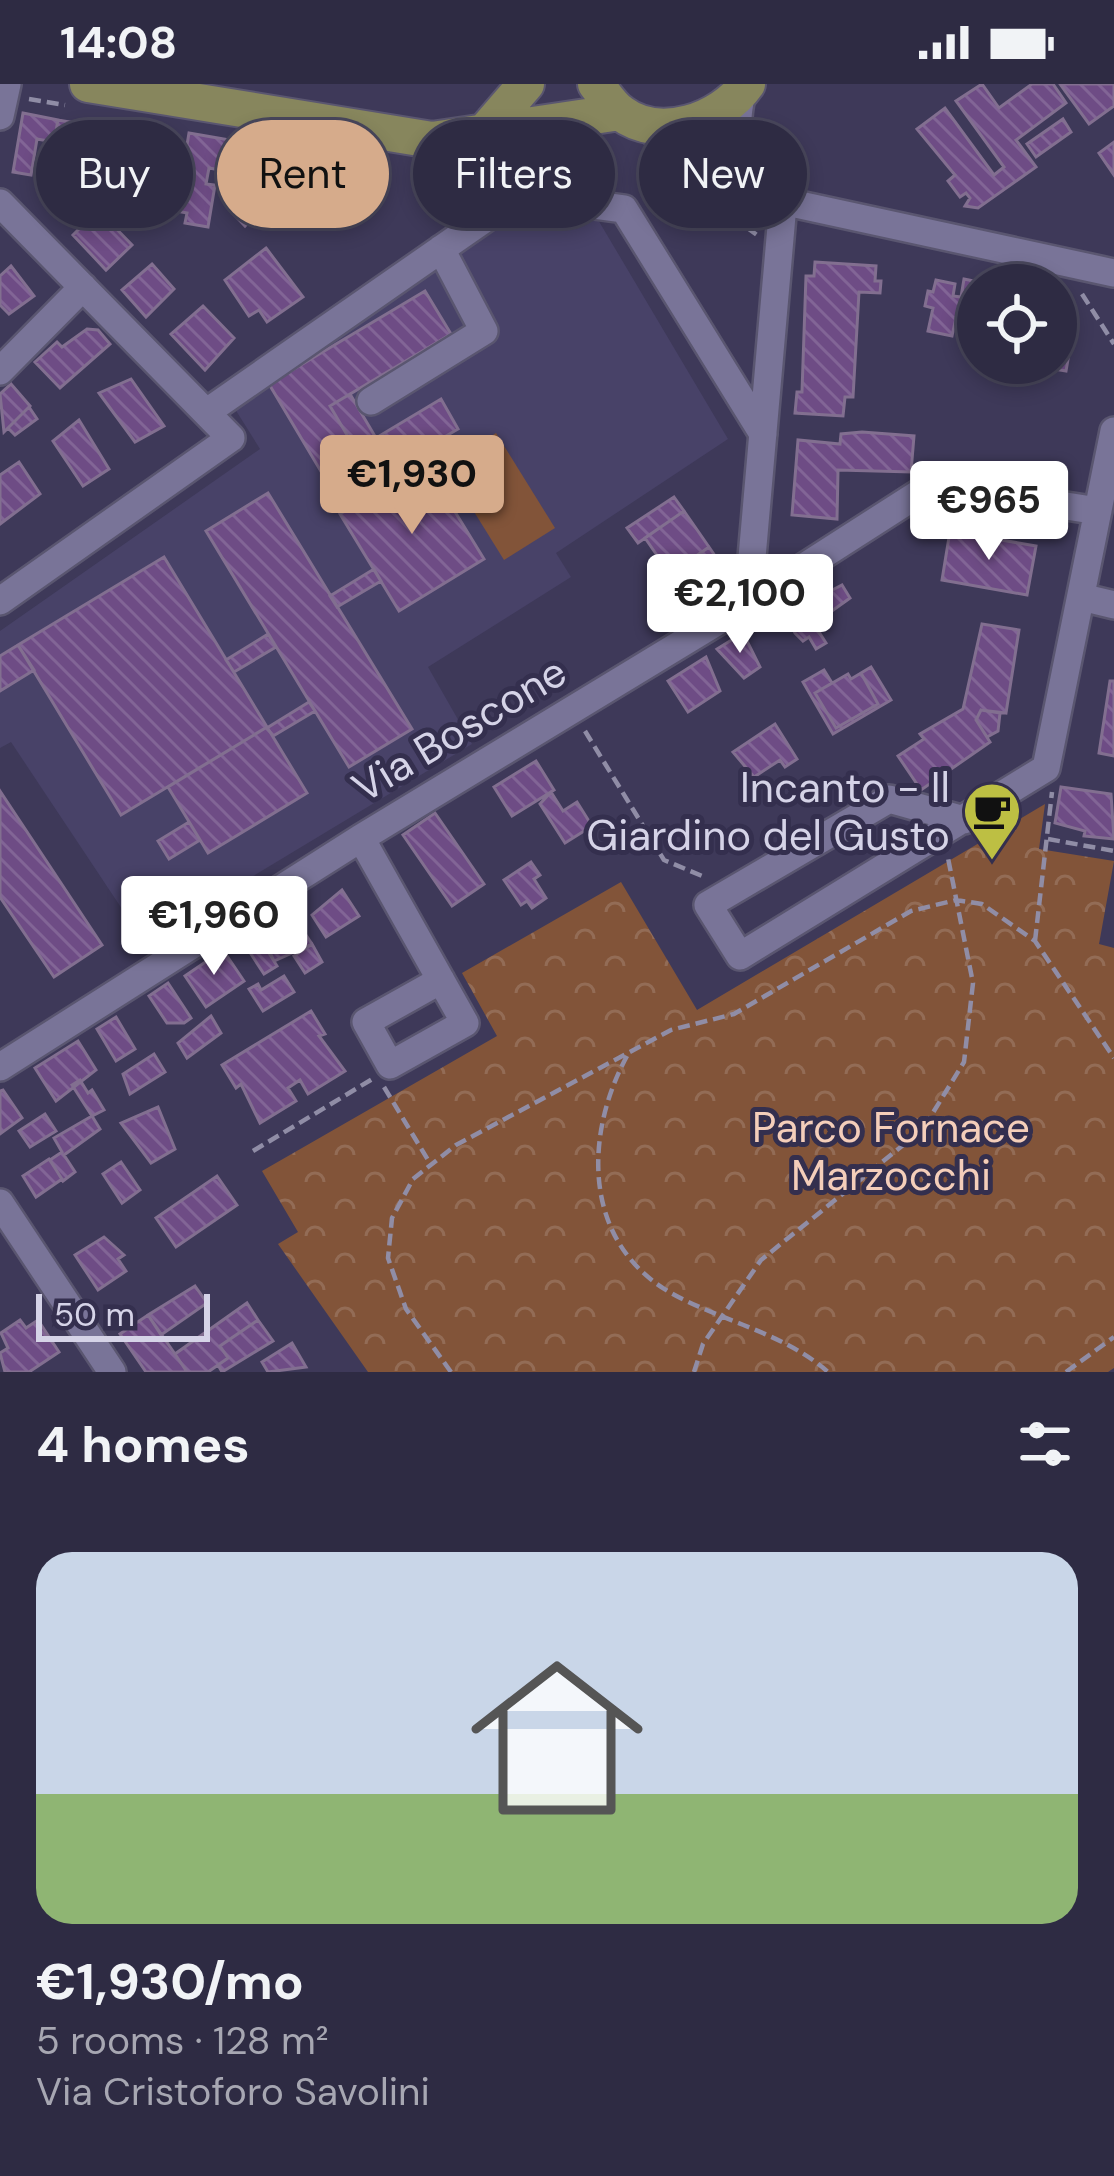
<!DOCTYPE html>
<meta charset="utf-8">
<style>
body{margin:0;font-family:"DM Sans",sans-serif;background:#36334a;color:#f1f3f6;height:100vh;display:flex;flex-direction:column;font-size:45px;white-space:nowrap}
*{box-sizing:border-box;margin:0}
p{font-size:39px;color:#a7a7b2}
.icon{flex:none;width:66px;height:66px;fill:none;stroke:currentColor;stroke-width:2;stroke-linecap:round;stroke-linejoin:round}
.map{position:relative;height:1288px;overflow:hidden}
.details{display:flex;flex-direction:column;background:#2e2b43;flex:1}
.details>*{flex:none}
.hud{position:absolute;left:36px;top:36px;width:1044px;height:108px;display:flex;gap:24px}
.controls{position:absolute;left:957px;top:180px;display:grid;gap:24px}
.controls a{display:grid;place-items:center;width:120px;height:120px;border-radius:50%;background:#2e2b43;box-shadow:0 6px 18px #0003,0 0 0 3px #49475c;font-size:60px}
.scale{position:absolute;left:36px;bottom:30px;width:174px;box-sizing:border-box;padding-left:12px;border:6px solid #d5d3e7;border-top:0;font-size:33px;line-height:42px;white-space:nowrap;color:#d5d3e7;-webkit-text-stroke:9px #342f4e;paint-order:stroke}
.price{position:absolute;translate:-50% -102px;padding:0 27px;border-radius:12px;background:#fff;color:#222;font-size:39px;line-height:78px;filter:drop-shadow(0 3px 6px #0008)}
.price::after{content:'';position:absolute;left:50%;top:72px;width:36px;height:27px;margin-left:-18px;background:inherit;clip-path:polygon(0 0,100% 0,50% 100%)}
.price.on{background:#d6ab8b;color:#111}
ul{padding:0;list-style:none}
li{display:grid;align-content:center;gap:24px;height:636px;padding:0 36px}
li span{display:grid;place-items:center;height:372px;border-radius:36px;color:#555}
li>.icon{margin-inline-start:auto}
span .icon{width:216px;height:216px;fill:#fffc;stroke-width:1}
li b{font-size:51px}
h2{display:flex;justify-content:space-between;align-items:center;height:144px;padding:0 36px;font-size:51px}
.tag{padding:0 42px;border-radius:54px;background:#2e2b43;box-shadow:0 6px 18px #0003,0 0 0 3px #49475c;font-size:42px;line-height:108px}
.tag.on{background:#d6ab8b;color:#111}
.status{display:flex;justify-content:space-between;align-items:center;height:84px;padding:0 60px;background:#2e2b43;direction:ltr}
.status svg{height:33px;fill:currentColor}
.map>svg:first-child{display:block}
.built{fill:#484268}
.park{fill:url(#park-crowns)}
.garden{fill:#825439}
.building{fill:url(#building-back-hatch);stroke:#826f90;stroke-width:3}
.lines{fill:none;stroke-linecap:round;stroke-linejoin:round}
.minor-casing{stroke:#5a5670;stroke-width:32}
.major-casing{stroke:#5a5670;stroke-width:40}
.path{stroke:#908da6;stroke-width:4.5;stroke-dasharray:12 6;stroke-linecap:butt}
.minor{stroke:#797498;stroke-width:27}
.major{stroke:#87865d;stroke-width:36}
.labels{text-anchor:middle;stroke-width:10;stroke-linejoin:round;paint-order:stroke}
.street-label{font-size:42px;fill:#d5d3e7;stroke:#342f4e}
.poi-label{font-size:42px;fill:#d5d3e7;stroke:#342f4e;text-anchor:end}
.park-label{font-size:42px;fill:#f4ceba;stroke:#342f4e}
</style>
<div class="status"><b>14:08</b><svg viewBox="0 0 49 12"><path d="M0 12V9h3v3zM5 12V6h3v6zM10 12V3h3v9zM15 12V0h3v12zM26 1h20v11H26zM47 4h2v5h-2z"/></svg></div>
<div class="map">
<svg width="1114" height="1288" viewBox="0 0 1114 1288">
<defs>
<pattern id="park-crowns" width="20" height="18" patternUnits="userSpaceOnUse" patternTransform="scale(3)"><rect width="20" height="18" fill="#825439"/><path d="M2 6a3 3 0 1 1 6 0M12 15a3 3 0 1 1 6 0" fill="none" stroke="#936c56"/></pattern>
<pattern id="building-back-hatch" width="6" height="6" patternUnits="userSpaceOnUse" patternTransform="scale(3)"><rect width="6" height="6" fill="#6e4c85"/><path d="M-1 5l2 2M0 0l6 6M5-1l2 2" fill="none" stroke="#826596"/></pattern>
</defs>
<rect width="100%" height="100%" fill="#3e3959"/>
<path class="built" d="M520,121L594,129L728,355L556,469L571,493L428,583L472,660L144,858L11,658L0,664V547L260,365L230,317Z"/>
<path class="park" d="M1045,720L1039,765L1114,777L1099,860L1114,864V1284L1108,1288H368L278,1160L298,1148L262,1087L497,952L462,889L621,798L697,926Z"/>
<path class="garden" d="M496,349L555,444L504,476L445,381Z"/>
<path class="building" d="M982,0L999,24L1032,0H1053L1066,19L1016,56L1036,83L978,124L965,122L970,114L966,109L960,113L948,97L955,91L917,45L945,24L994,91L1004,83L956,17Z
M1060,0H1114V22L1089,40Z
M23,29L58,36L54,58L37,55L31,91L13,88Z
M1063,35L1071,48L1036,73L1027,60Z
M58,36L157,53L139,73L70,62L54,59Z
M189,49L235,57L226,87L209,84L206,100L215,101L208,143L185,139L187,129L150,122L156,90L190,96L192,80L184,79Z
M1114,58V91L1099,69Z
M70,62L90,65L89,75L96,76L93,98L64,93Z
M257,65L292,73L279,109L249,102Z
M240,113L256,130L245,142L228,124Z
M98,126L132,161L106,186L73,151Z
M266,164L303,213L267,238L259,226L249,232L225,196Z
M815,178L876,182L875,197H881L880,209L859,208L853,313H845L843,332L795,329L797,308H802L806,192H814Z
M152,180L174,205L146,233L122,206Z
M11,182L34,212L9,230L0,221V192Z
M964,195L984,199L978,201V233L957,229L952,252L928,247L933,224L925,222L928,207L933,208L936,196L955,200L953,212L961,213Z
M425,207L451,250L330,322L373,395L338,416L269,300Z
M203,222L234,254L205,286L171,250Z
M1056,225L1076,229L1066,287L1030,281L1056,279Z
M87,245L98,246L110,260L60,304L35,278L57,258L62,263Z
M131,295L164,342L135,358L99,309Z
M11,300L30,322L4,348L0,310Z
M350,310L376,354L441,315L458,345L373,395L330,322Z
M29,323L37,335L15,351L8,344Z
M79,336L109,385L83,402L53,357Z
M862,348L914,352L911,388L838,386L837,435L792,431L798,356L840,360L841,350Z
M19,378L40,410L0,440V391Z
M425,379L484,475L399,527L340,430Z
M268,409L412,645L349,683L206,447Z
M674,413L684,427L638,459L627,444Z
M684,427L709,463L670,490L645,454Z
M950,447L1036,462L1027,511L942,496Z
M709,463L720,479L674,511L663,495Z
M164,473L267,643L121,731L18,561Z
M374,485L381,497L337,523L330,512Z
M842,501L850,514L829,529L819,513Z
M811,517L827,542L819,548L826,559L816,565L809,553L803,557L795,549L785,528Z
M982,540L1019,546L1006,629L981,626L976,636L990,658L921,706L898,672L924,655L920,650L963,625Z
M743,549L760,583L744,594L717,565Z
M268,550L276,563L234,588L226,576Z
M18,561L34,586L0,607V572Z
M706,573L720,607L688,628L668,597Z
M871,583L891,616L833,650L803,598L824,586L832,599L815,609L836,644L878,620L861,589Z
M861,589L878,620L836,644L815,609L848,590L851,595Z
M1110,597H1114V672L1099,669Z
M309,618L315,627L273,652L267,644Z
M981,626L1000,629L998,647L987,653L976,636Z
M775,640L797,675L785,683L780,676L754,693L733,668Z
M267,643L307,709L208,769L168,703Z
M536,677L554,706L512,732L494,703Z
M1061,703L1111,710L1114,755L1084,752L1085,747L1055,739Z
M0,707L102,861L54,893L0,813Z
M551,708L563,727L577,718L592,742L565,759L540,720Z
M435,729L484,800L452,822L403,751Z
M189,738L200,756L169,775L158,757Z
M531,778L540,791L534,795L546,814L532,824L527,817L521,821L504,796Z
M342,806L359,832L326,853L312,831Z
M294,833L312,860L274,877L263,853Z
M262,858L277,882L264,890L249,867Z
M312,860L322,878L305,889L294,872Z
M223,866L244,897L206,923L185,892Z
M284,892L294,908L263,927L249,905L258,900L261,906Z
M168,899L191,934L184,939H167L149,912Z
M311,927L325,950L319,952L345,987L308,1010L300,996L288,1004L296,1017L260,1039L241,1000L236,1004L222,981Z
M211,932L221,949L187,974L178,959Z
M116,933L135,965L116,977L97,945Z
M78,957L96,986L56,1017L35,984Z
M154,970L165,988L130,1010L123,990Z
M80,996L88,1009L92,1006L104,1026L92,1032L72,1001Z
M3,1006L22,1034L0,1050V1007Z
M158,1023L175,1065L151,1079L121,1039Z
M45,1030L56,1047L30,1063L19,1047Z
M92,1032L100,1045L64,1071L75,1088L63,1097L50,1076L62,1068L54,1054Z
M49,1075L62,1095L36,1113L23,1092Z
M121,1078L140,1106L122,1119L103,1090Z
M217,1092L237,1121L176,1163L156,1134Z
M104,1153L124,1171L118,1175L126,1187L98,1206L75,1171Z
M195,1202L207,1219L161,1251L148,1231Z
M247,1219L258,1236L220,1262L228,1274L208,1288H187L175,1270Z
M148,1231L175,1270L187,1288H146L120,1250Z
M20,1236L26,1244L38,1236L59,1268L29,1288H5L0,1269L8,1264L1,1249Z
M258,1236L273,1257L222,1288L218,1281L228,1274L220,1262Z
M292,1259L306,1283L268,1288L262,1278Z"/>
<g class="lines">
<g class="minor-casing">
<path id="minor" d="M742,7C732,54 737,78 767,115
M0,32L7,0
M643,39L717,103L1114,189
M0,119L231,354L0,517
M0,287L83,203
M371,317L484,247L441,165
M207,328L519,111L624,125L763,350
M1081,513L1114,521
M748,519L932,401L1098,427
M964,736L889,715L708,821L740,872L1046,684L1114,347
M361,754L465,939L390,981L366,938L441,896
M0,983L361,754L748,519L783,120
M0,1119L112,1288"/>
</g>
<g class="major-casing">
<path id="major" d="M88,0L432,56L620,28
M596,0C603,9 611,22 621,29C660,58 721,37 747,0
M488,44L526,0"/>
</g>
<path class="path" d="M29,15L65,21
M456,83L504,91
M646,113L700,122
M732,133L757,151
M1082,210L1114,260
M585,647L664,776L707,794
M1048,755L1114,767
M1035,857L1052,708
M627,972C584,1051 582,1158 671,1209C721,1237 784,1249 828,1288
M384,1003L431,1081
M253,1067L374,994
M451,1288L406,1225L388,1174L392,1134L413,1095L456,1061L671,946L734,930L911,827L956,816L982,820L1035,857L1114,974
M694,1288L703,1260L761,1176L923,1045L964,978L973,899L948,774
M1066,1288L1114,1253"/>
<use href="#minor" class="minor"/>
<use href="#major" class="major"/>
</g>
<defs>
<g id="cafe-pin" transform="scale(3)"><path d="M0 17L-7.5 6A9.5 9.5 0 1 1 7.5 6Z" fill="#bdbf43" stroke="#342f4e"/><path d="M-5.5-4.5H6V0H3Q3 3.5 0 3.5H-2.5Q-5.5 3.5-5.5 0ZM3-3.2v2h1.7v-2ZM-6 4.5H4V6H-6Z" fill="#111"/></g>
</defs>
<g fill-rule="evenodd">
<use href="#cafe-pin" x="992" y="727"/>
</g>
<g class="labels">
<g class="street-label">
<text transform="translate(459 645) rotate(-31)" y="15">Via Boscone</text>
</g>
<g class="poi-label">
<text x="950" y="718">Incanto - Il<tspan x="950" dy="48">Giardino del Gusto</tspan></text>
</g>
<g class="park-label">
<text x="891" y="1058">Parco Fornace<tspan x="891" dy="48">Marzocchi</tspan></text>
</g>
</g>
</svg>
<div class="controls">
<a><svg class="icon" aria-label="locate" viewBox="0 0 24 24"><circle cx="12" cy="12" r="6"/><path d="M12 2v4M12 18v4M2 12h4M18 12h4"/></svg></a>
</div>
<div class="scale">50 m</div>
<b class="price on" style="left:412px;top:453px">€1,930</b>
<b class="price" style="left:989px;top:479px">€965</b>
<b class="price" style="left:740px;top:572px">€2,100</b>
<b class="price" style="left:214px;top:894px">€1,960</b>
<div class="hud">
<a class="tag">Buy</a>
<a class="tag on">Rent</a>
<a class="tag">Filters</a>
<a class="tag">New</a>
</div>
</div>
<section class="details">
<h2>4 homes<svg class="icon" aria-label="filters" viewBox="0 0 24 24"><path d="M4 7h16M4 17h16"/><circle cx="9" cy="7" r="2"/><circle cx="15" cy="17" r="2"/></svg></h2>
<ul>
<li><span style="background:linear-gradient(#c9d6e8 65%,#8fb573 0)"><svg class="icon" aria-label="home" viewBox="0 0 24 24"><path d="M3 11l9-7 9 7M6 9v11h12V9"/></svg></span><div><b>€1,930/mo</b><p>5 rooms · 128 m²</p><p>Via Cristoforo Savolini</p></div></li>
</ul>
</section>
